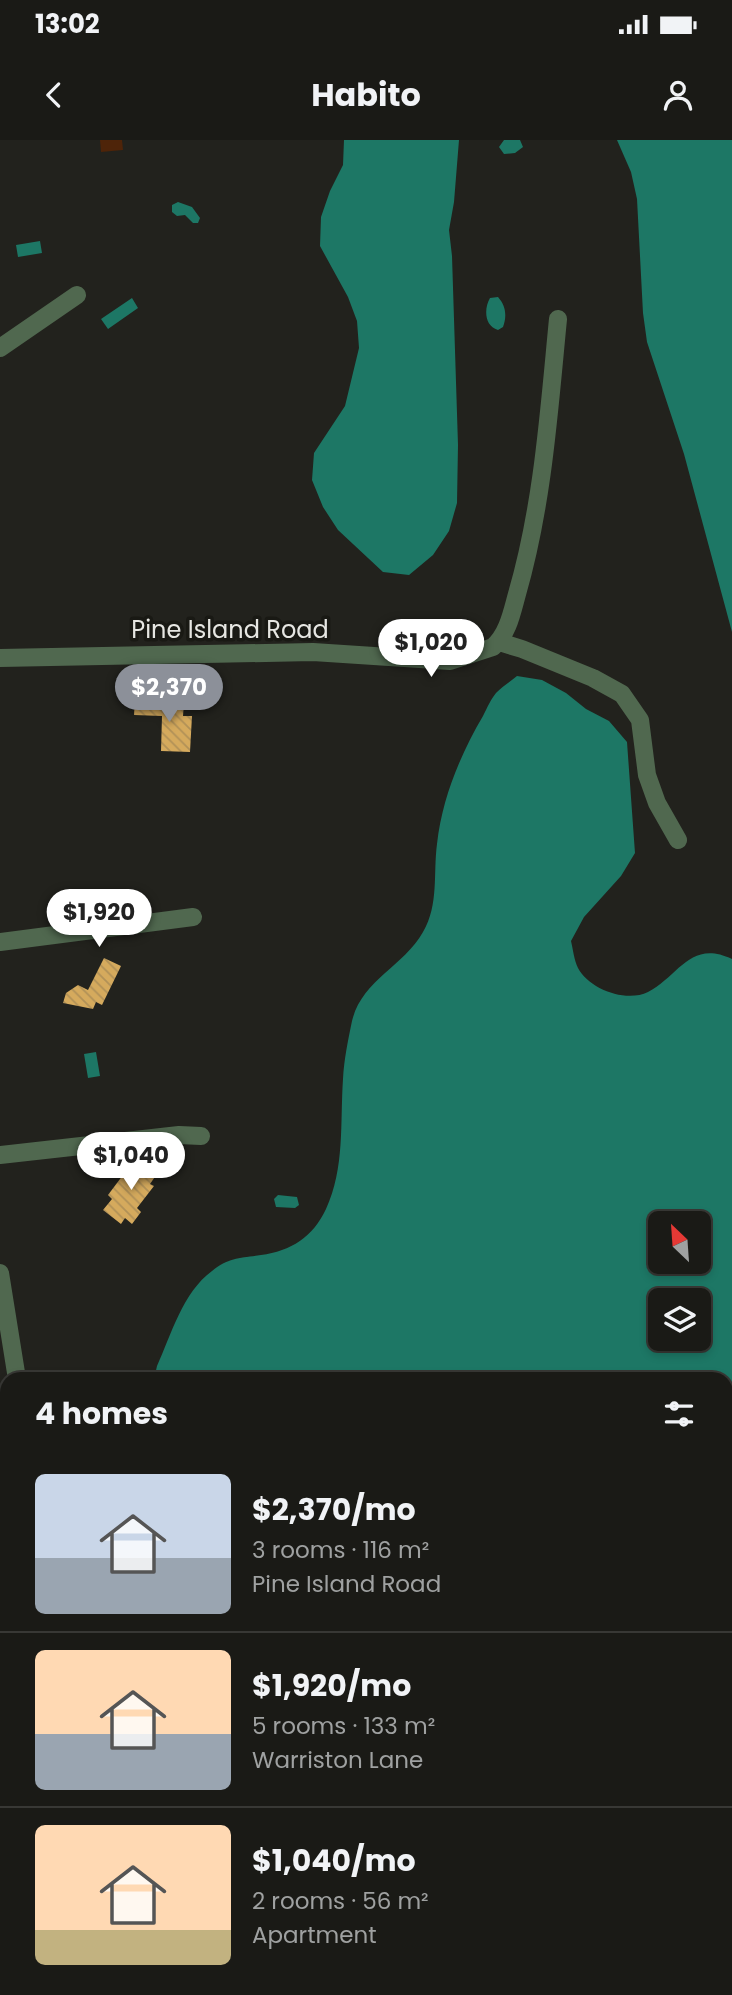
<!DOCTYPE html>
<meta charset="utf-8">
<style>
body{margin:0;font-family:Poppins,sans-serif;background:#23231f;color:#f1f3f6;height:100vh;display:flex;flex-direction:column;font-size:26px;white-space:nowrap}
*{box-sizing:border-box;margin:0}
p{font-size:23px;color:#9fa1a1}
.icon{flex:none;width:38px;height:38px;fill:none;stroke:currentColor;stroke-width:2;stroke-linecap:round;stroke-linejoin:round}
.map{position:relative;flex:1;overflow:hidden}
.side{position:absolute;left:0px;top:1232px;width:733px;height:623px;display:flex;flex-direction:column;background:#1a1a16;border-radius:21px 21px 0 0;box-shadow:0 4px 10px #0003,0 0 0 2px #383835}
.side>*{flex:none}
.needle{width:46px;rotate:335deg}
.buttons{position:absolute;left:648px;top:1071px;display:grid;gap:14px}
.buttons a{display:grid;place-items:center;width:63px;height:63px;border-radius:10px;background:#1a1a16;box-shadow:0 4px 10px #0003,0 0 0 2px #383835;font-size:35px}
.price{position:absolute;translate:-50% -60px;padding:0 16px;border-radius:24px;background:#fff;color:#222;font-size:23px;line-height:46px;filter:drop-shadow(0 2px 4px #0008)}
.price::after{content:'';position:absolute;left:50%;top:42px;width:21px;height:16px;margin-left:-10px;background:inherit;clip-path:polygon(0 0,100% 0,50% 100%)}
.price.current{background:#8c9099;color:#fff}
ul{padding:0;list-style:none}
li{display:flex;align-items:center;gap:21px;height:175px;padding:0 35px}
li+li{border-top:2px solid #383835}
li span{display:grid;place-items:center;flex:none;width:196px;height:140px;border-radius:10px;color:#555}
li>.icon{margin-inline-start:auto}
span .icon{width:84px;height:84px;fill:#fffc;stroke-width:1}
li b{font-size:30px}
h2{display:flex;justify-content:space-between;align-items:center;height:84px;padding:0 35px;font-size:30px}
.status{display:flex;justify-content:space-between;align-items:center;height:49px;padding:0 35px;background:#1a1a16;direction:ltr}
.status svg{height:19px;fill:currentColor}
header{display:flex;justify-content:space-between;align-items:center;height:91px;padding:0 35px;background:#1a1a16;font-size:32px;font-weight:700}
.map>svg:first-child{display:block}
.pitch{fill:#4e2409}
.water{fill:#1d7765;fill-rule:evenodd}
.building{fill:url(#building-back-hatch)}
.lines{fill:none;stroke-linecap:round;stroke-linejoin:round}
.minor{stroke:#50684f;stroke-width:18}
.labels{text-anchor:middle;stroke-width:7;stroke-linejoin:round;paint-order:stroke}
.street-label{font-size:24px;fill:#e6e6e2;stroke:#191914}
</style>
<div class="status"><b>13:02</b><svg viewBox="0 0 49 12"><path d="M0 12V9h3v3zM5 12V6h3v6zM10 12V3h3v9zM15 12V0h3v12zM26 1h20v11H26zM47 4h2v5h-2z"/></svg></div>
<header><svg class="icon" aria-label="back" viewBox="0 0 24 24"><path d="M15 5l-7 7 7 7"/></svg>Habito<svg class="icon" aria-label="person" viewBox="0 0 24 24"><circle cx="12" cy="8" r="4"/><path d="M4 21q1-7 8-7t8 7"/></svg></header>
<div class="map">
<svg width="732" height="1855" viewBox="0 0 732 1855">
<defs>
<pattern id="building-back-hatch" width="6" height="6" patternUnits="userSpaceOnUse" patternTransform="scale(1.75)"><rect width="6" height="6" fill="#d5aa5d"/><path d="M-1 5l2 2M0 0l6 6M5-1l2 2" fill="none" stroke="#b19157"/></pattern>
</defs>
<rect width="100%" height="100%" fill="#22221d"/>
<path class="pitch" d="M100,0H122L123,10L101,12Z"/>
<path class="water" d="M344,0H459L454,62L449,90L452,116L458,305L457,363L449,391L433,415L409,435L383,432L338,390L323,367L312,340L314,313L345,266L359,208L357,181L348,157L320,106L321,77L330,51L343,25Z
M504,0H520L523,7L515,13L504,14L499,7Z
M617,0H732V492L684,314L647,202L643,173L637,59L631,32Z
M178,62L192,67L200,78L198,83H193L185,75L177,76L172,72V65Z
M40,101L42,113L18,117L16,105Z
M498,157C506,166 507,176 503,187L498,190C484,186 484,168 490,158Z
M132,158L138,168L108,189L101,179Z
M517,536L542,540L566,553L586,569L609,581L627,602L635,713L621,736L584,777L571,801C573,809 574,820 578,828C589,849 626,863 648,852C679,836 690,799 732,819V1789L726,1792V1239H154L157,1226C171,1195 183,1152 212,1131C229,1117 241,1118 261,1115C291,1111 313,1097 326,1069C345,1028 340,983 343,939C344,920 348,900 352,881C362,840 403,827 423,792C439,764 433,734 437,704C442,659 460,615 483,576C487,568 491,559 496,553C502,547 510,542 517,536ZM660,1083H698V1122H660ZM660,1160H698V1199H660Z
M96,912L100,936L88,938L84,914Z
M278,1055L297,1057L299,1065L295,1068L276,1067L274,1059Z"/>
<path class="building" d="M135,560L184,563L183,576H192L190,612L161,611L162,576L134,575Z
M104,818L121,826L102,865L96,862L93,869L63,863L66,853L78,845L88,850Z
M148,1018L161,1028L150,1044L154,1046L137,1068L141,1072L132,1084L125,1078L121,1084L103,1070L112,1059L108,1055L129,1027L137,1032Z"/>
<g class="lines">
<path class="minor" d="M0,208L77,155
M499,502L522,509L593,538L622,554L640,580L647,635L657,663L678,700
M0,518L313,512L450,521L493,507C508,494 512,472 517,454C543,364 549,271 558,179
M0,802L193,777
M0,1015L179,995L201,996
M0,1133L17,1239
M0,1579L7,1578
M483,1848L492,1855
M573,1848L582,1855
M64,1855L71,1848
M506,1855L515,1848"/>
</g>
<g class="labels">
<g class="street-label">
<text x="230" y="498">Pine Island Road</text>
</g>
</g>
</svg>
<div class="buttons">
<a><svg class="needle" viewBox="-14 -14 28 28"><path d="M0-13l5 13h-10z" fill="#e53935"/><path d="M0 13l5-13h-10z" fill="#9fa1a1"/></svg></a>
<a><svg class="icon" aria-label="layers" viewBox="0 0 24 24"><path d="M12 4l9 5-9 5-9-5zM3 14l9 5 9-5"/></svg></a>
</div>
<b class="price" style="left:431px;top:539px">$1,020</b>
<b class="price current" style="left:169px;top:584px">$2,370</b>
<b class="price" style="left:99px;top:809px">$1,920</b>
<b class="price" style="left:131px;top:1052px">$1,040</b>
<section class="side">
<h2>4 homes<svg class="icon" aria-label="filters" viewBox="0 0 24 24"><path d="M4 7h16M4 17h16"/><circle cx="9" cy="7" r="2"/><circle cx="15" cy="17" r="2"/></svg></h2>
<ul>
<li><span style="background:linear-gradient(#c9d6e8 60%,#9aa5b1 0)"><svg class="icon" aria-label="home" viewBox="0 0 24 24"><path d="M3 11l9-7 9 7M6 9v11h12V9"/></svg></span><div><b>$2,370/mo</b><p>3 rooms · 116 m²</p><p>Pine Island Road</p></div></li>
<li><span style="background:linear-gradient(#ffd9b3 60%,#9aa5b1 0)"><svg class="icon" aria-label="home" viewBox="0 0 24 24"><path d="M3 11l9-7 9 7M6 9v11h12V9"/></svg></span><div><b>$1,920/mo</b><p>5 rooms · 133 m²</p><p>Warriston Lane</p></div></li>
<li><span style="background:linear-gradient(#ffd9b3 75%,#c2b280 0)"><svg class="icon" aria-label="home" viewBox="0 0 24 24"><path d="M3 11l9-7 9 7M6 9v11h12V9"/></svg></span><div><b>$1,040/mo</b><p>2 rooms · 56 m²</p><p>Apartment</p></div></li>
</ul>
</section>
</div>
